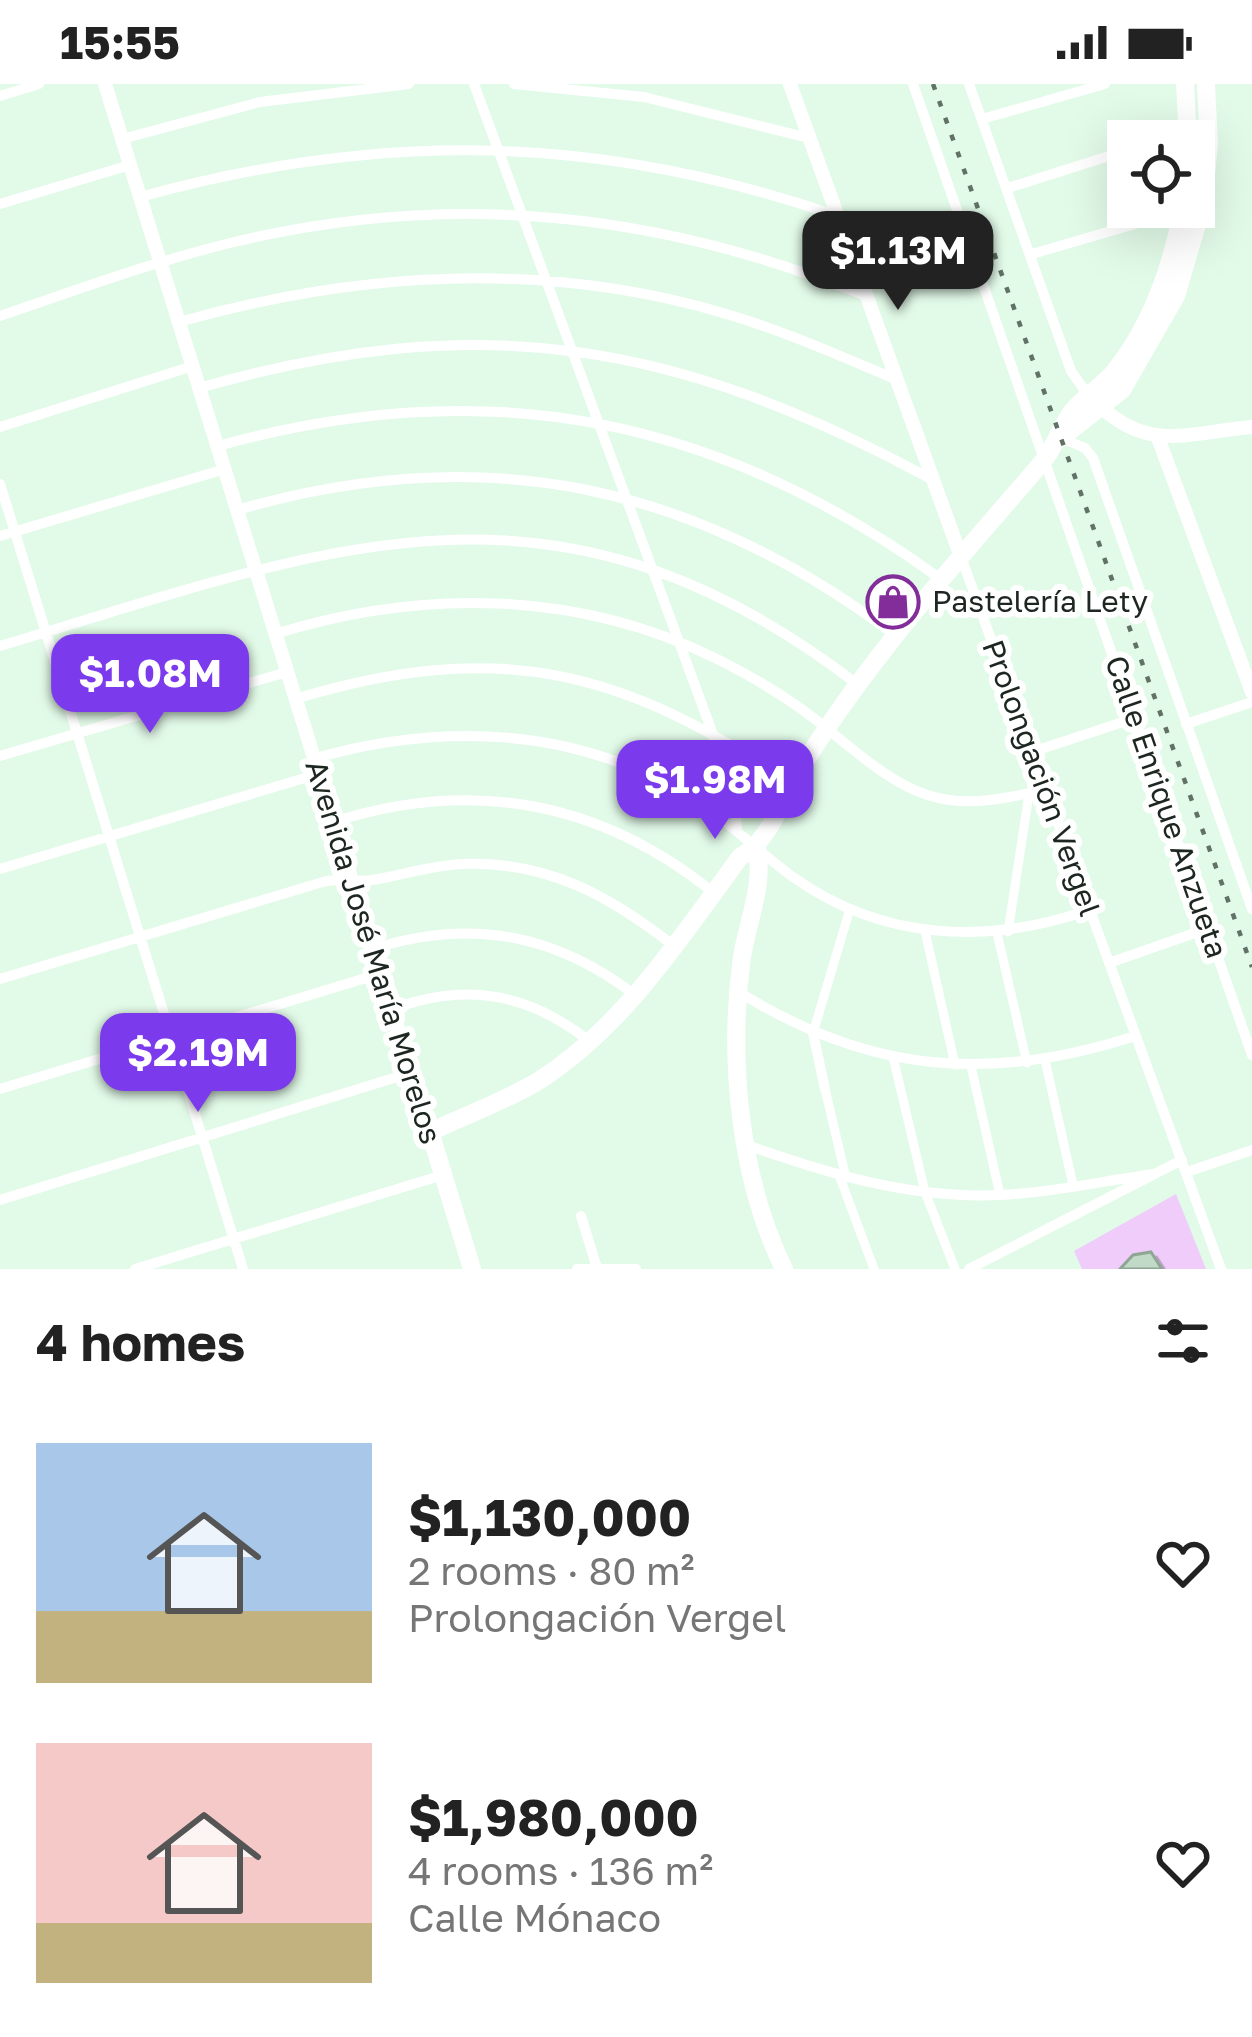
<!DOCTYPE html>
<meta charset="utf-8">
<style>
body{margin:0;font-family:"Golos Text",sans-serif;background:#f2f2f2;color:#222;height:100vh;display:flex;flex-direction:column;font-size:45px;white-space:nowrap}
*{box-sizing:border-box;margin:0}
p{font-size:39px;color:#767676}
.icon{flex:none;width:66px;height:66px;fill:none;stroke:currentColor;stroke-width:2;stroke-linecap:round;stroke-linejoin:round}
.map{position:relative;height:1185px;overflow:hidden}
.side{display:flex;flex-direction:column;background:#fff;flex:1}
.side>*{flex:none}
.tools{position:absolute;left:1107px;top:36px;display:grid;gap:24px}
.tools a{display:grid;place-items:center;width:108px;height:108px;border-radius:0px;background:#fff;box-shadow:0 12px 48px #0002;font-size:60px}
.price{position:absolute;translate:-50% -102px;padding:0 27px;border-radius:24px;background:#7c3aed;color:#fff;font-size:39px;line-height:78px;filter:drop-shadow(0 3px 6px #0008)}
.price::after{content:'';position:absolute;left:50%;top:72px;width:36px;height:27px;margin-left:-18px;background:inherit;clip-path:polygon(0 0,100% 0,50% 100%)}
.price.active{background:#222;color:#fff}
ul{padding:0;list-style:none}
li{display:flex;align-items:center;gap:36px;height:300px;padding:0 36px}
li span{display:grid;place-items:center;flex:none;width:336px;height:240px;border-radius:0px;color:#555}
li>.icon{margin-inline-start:auto}
span .icon{width:144px;height:144px;fill:#fffc;stroke-width:1}
li b{font-size:51px}
h2{display:flex;justify-content:space-between;align-items:center;height:144px;padding:0 36px;font-size:51px}
.status{display:flex;justify-content:space-between;align-items:center;height:84px;padding:0 60px;background:#fff;direction:ltr}
.status svg{height:33px;fill:currentColor}
.map>svg:first-child{display:block}
.green{fill:#efccfa}
.building{fill:#c1d9c7;stroke:#8fa695;stroke-width:3;filter:url(#shadow)}
.lines{fill:none;stroke-linecap:round;stroke-linejoin:round}
.pedestrian{stroke:#fff;stroke-width:9}
.minor{stroke:#fff;stroke-width:10}
.tertiary{stroke:#fff;stroke-width:14}
.primary{stroke:#fff;stroke-width:18}
.rail{stroke:#627166;stroke-width:4.5;stroke-dasharray:6 12;stroke-linecap:butt}
.labels{text-anchor:middle;stroke-width:12;stroke-linejoin:round;paint-order:stroke}
.poi-label{font-size:30px;fill:#1d2620;stroke:#fff;text-anchor:start}
.street-label{font-size:30px;fill:#1d2620;stroke:#fff}
</style>
<div class="status"><b>15:55</b><svg viewBox="0 0 49 12"><path d="M0 12V9h3v3zM5 12V6h3v6zM10 12V3h3v9zM15 12V0h3v12zM26 1h20v11H26zM47 4h2v5h-2z"/></svg></div>
<div class="map">
<svg width="1252" height="1185" viewBox="0 0 1252 1185">
<defs>
<filter id="shadow"><feDropShadow dx="5.5" dy="5.5" stdDeviation="0" flood-color="#0004"/></filter>
</defs>
<rect width="100%" height="100%" fill="#e2fae8"/>
<path class="green" d="M1176,1110L1206,1185H1082L1074,1167Z"/>
<path class="building" d="M1151,1168L1162,1185H1120L1133,1171Z"/>
<g class="lines">
<path class="pedestrian" d="M925,847L955,981
M1008,848L1029,710
M997,849L1027,979
M813,949L850,825
M893,973L925,1108L955,1185
M1045,976L1073,1101
M971,982L1000,1111
M825,1005L846,1094
M839,1091L874,1185"/>
<path class="minor" d="M474,0L711,645L734,717L737,745
M514,0L644,13L809,54
M913,0L1252,971
M969,0L1071,287L1088,311
M0,12L39,0
M982,35L1105,0
M122,55L260,18L409,0
M1156,57L1187,47
M1008,104L1128,66
M140,113C383,46 600,50 838,132
M0,120L130,81
M1032,170L1183,126
M0,232C77,206 155,177 234,158C454,106 658,128 866,212
M179,238C357,188 543,176 723,229C782,246 838,271 895,295
M199,304C482,223 678,258 933,396
M0,343L193,282
M1061,354L1085,364L1093,374L1252,825
M218,362C486,287 717,332 942,496
M0,400L243,1185
M237,426C483,355 693,399 896,552
M0,452L225,385
M961,473L1221,1185
M275,550C420,505 574,506 713,573C754,593 795,618 830,647C910,713 940,733 1045,705
M0,562C329,463 553,367 857,600
M295,615C496,554 621,584 792,700
M1186,640L1252,618
M1032,668L1135,634
M0,672L287,588
M312,675C441,638 575,642 692,714C729,737 758,768 793,793C883,857 988,861 1089,826
M333,738C472,694 600,717 714,809
M0,785L318,690
M372,865C469,834 554,849 635,911
M1109,879L1209,844
M0,895L326,797C341,795 357,798 372,796C403,791 432,781 464,780C548,777 610,812 674,862
M739,908C869,989 990,999 1135,952
M390,926C464,898 527,908 589,957
M813,949L825,1005
M0,1005L379,890
M747,1061C829,1090 911,1115 999,1111C1050,1109 1103,1097 1154,1090
M1187,1088L1252,1066
M0,1116L410,989
M581,1132L597,1184
M135,1185L443,1091
M577,1185H636
M969,1185L1182,1076"/>
<path class="tertiary" d="M105,0L430,1048
M790,0L961,473
M1096,318C1147,369 1185,349 1252,343
M1157,351L1252,608"/>
<path class="primary" d="M1185,0L1188,57
M1061,354L1122,306L1176,212L1203,120L1209,60L1206,0
M757,764C764,803 748,835 742,873C728,973 739,1093 784,1185
M472,1185L430,1048C466,1031 506,1017 540,996C624,942 682,852 740,773C769,758 780,719 797,691C866,576 958,477 1044,376C1055,362 1058,349 1067,335C1078,316 1100,305 1114,288C1152,241 1172,182 1183,123"/>
<path class="rail" d="M933,0L1252,883"/>
</g>
<defs>
<g id="shop-ring" transform="scale(2.7)"><circle r="9.5" fill="#fff" stroke="#832d9b" stroke-width="1.5"/><path d="M-5-2.5h2.3a2.7 3.5 0 0 1 5.4 0H5L5.5 6h-11ZM-1.5-2.5h3a1.5 2.3 0 0 0-3 0Z" fill="#832d9b"/></g>
</defs>
<g fill-rule="evenodd">
<use href="#shop-ring" x="893" y="518"/>
</g>
<g class="labels">
<g class="poi-label">
<text x="932" y="528">Pastelería Lety</text>
</g>
<g class="street-label">
<text transform="translate(1041 694) rotate(70)" y="10">Prolongación Vergel</text>
<text transform="translate(1166 723) rotate(71)" y="10">Calle Enrique Anzueta</text>
<text transform="translate(373 868) rotate(73)" y="10">Avenida José María Morelos</text>
</g>
</g>
</svg>
<div class="tools">
<a><svg class="icon" aria-label="locate" viewBox="0 0 24 24"><circle cx="12" cy="12" r="6"/><path d="M12 2v4M12 18v4M2 12h4M18 12h4"/></svg></a>
</div>
<b class="price active" style="left:898px;top:229px">$1.13M</b>
<b class="price" style="left:150px;top:652px">$1.08M</b>
<b class="price" style="left:715px;top:758px">$1.98M</b>
<b class="price" style="left:198px;top:1031px">$2.19M</b>
</div>
<section class="side">
<h2>4 homes<svg class="icon" aria-label="filters" viewBox="0 0 24 24"><path d="M4 7h16M4 17h16"/><circle cx="9" cy="7" r="2"/><circle cx="15" cy="17" r="2"/></svg></h2>
<ul>
<li><span style="background:linear-gradient(#a9c7e8 70%,#c2b280 0)"><svg class="icon" aria-label="home" viewBox="0 0 24 24"><path d="M3 11l9-7 9 7M6 9v11h12V9"/></svg></span><div><b>$1,130,000</b><p>2 rooms · 80 m²</p><p>Prolongación Vergel</p></div><svg class="icon" aria-label="heart" viewBox="0 0 24 24"><path d="M12 20l-8-8c-3-5 5-10 8-4 3-6 11-1 8 4z"/></svg></li>
<li><span style="background:linear-gradient(#f6c9c9 75%,#c2b280 0)"><svg class="icon" aria-label="home" viewBox="0 0 24 24"><path d="M3 11l9-7 9 7M6 9v11h12V9"/></svg></span><div><b>$1,980,000</b><p>4 rooms · 136 m²</p><p>Calle Mónaco</p></div><svg class="icon" aria-label="heart" viewBox="0 0 24 24"><path d="M12 20l-8-8c-3-5 5-10 8-4 3-6 11-1 8 4z"/></svg></li>
</ul>
</section>
